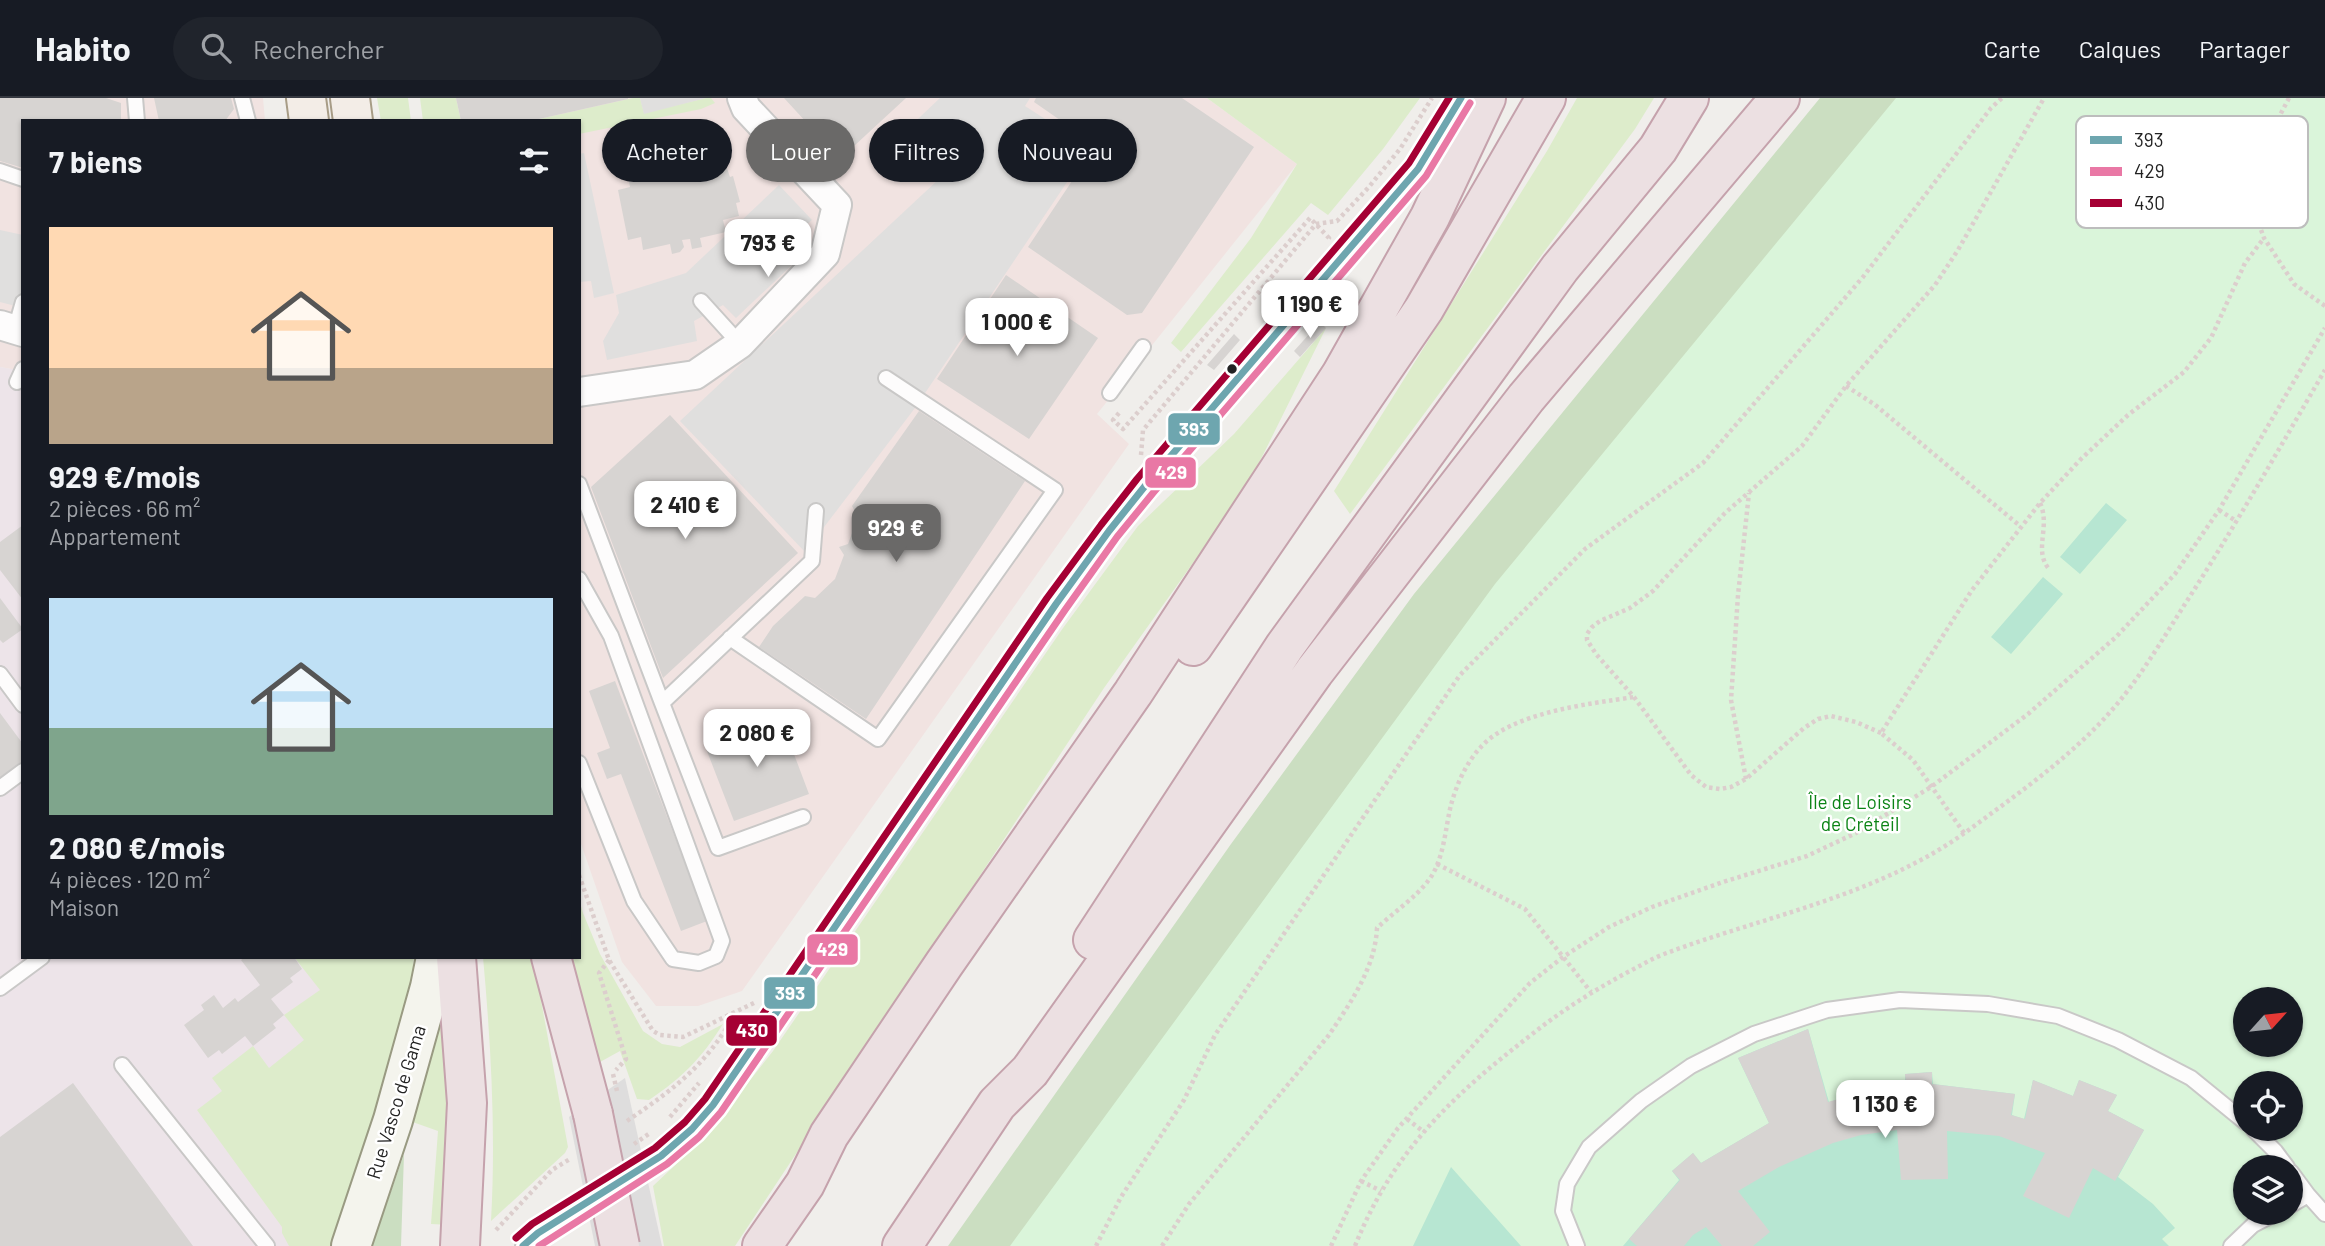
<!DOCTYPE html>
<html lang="fr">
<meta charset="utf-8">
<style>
body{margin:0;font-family:Barlow,sans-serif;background:#20242c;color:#f1f3f6;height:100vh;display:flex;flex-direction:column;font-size:26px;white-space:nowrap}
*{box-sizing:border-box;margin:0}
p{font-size:23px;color:#9ea1a6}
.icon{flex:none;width:38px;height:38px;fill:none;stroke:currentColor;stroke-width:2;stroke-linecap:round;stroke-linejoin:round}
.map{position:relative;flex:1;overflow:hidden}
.side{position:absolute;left:21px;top:21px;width:560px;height:840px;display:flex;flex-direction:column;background:#171b24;border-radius:0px;box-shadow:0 2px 5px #0004}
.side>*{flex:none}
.guide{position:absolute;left:602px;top:21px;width:665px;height:63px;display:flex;gap:14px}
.needle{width:46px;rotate:63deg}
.fabs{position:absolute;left:2233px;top:889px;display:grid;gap:14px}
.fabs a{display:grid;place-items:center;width:70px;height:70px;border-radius:50%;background:#171b24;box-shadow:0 2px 5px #0004;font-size:35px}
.price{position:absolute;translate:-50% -60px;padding:0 16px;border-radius:14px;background:#fff;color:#222;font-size:23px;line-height:46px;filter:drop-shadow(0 2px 4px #0008)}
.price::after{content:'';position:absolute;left:50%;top:42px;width:21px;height:16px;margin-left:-10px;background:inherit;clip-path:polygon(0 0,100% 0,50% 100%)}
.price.on{background:#6a6968;color:#fff}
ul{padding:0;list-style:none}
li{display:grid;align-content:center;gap:14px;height:371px;padding:0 28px}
li span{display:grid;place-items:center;height:217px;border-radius:0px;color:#555}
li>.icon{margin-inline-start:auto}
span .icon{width:126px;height:126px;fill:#fffc;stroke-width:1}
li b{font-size:30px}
h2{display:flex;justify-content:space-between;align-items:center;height:84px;padding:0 28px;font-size:30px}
.tag{padding:0 24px;border-radius:32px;background:#171b24;box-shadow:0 2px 5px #0004;font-size:24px;line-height:63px}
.tag.on{background:#6a6968;color:#fff}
header{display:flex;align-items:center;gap:42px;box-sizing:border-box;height:98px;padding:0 35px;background:#171b24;border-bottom:2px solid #363941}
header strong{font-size:33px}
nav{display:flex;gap:38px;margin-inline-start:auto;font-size:24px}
.search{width:490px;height:63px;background:#20242c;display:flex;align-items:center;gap:18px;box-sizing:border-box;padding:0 24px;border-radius:38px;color:#9ea1a6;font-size:26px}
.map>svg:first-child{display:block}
.commercial{fill:#f1e3e1}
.industrial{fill:#ede4e9}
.grass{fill:#ddeccb}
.forest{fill:#cbdec1}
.park{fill:#daf5da;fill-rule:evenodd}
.pitch{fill:#b7e6d2}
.parking{fill:#e0dfde}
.pier{fill:#dedddd}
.building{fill:#d7d4d2}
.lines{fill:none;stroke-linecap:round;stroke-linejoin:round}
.lane-casing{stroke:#c9c8c7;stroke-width:18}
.street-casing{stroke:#c9c8c7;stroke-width:32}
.secondary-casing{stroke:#999a82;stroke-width:42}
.primary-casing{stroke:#a79c86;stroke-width:42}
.highway-casing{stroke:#c5a2ac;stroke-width:42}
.path{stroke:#dccecd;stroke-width:4.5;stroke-dasharray:3.5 3.5;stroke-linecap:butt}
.lane{stroke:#fdfcfc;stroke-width:14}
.street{stroke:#fdfcfc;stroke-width:28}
.secondary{stroke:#f4f4ed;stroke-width:38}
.primary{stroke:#f3ede7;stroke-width:38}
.highway{stroke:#ece0e2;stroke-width:38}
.highway-bridge-casing{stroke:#c5a2ac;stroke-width:42;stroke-linecap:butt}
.path-bridge{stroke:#dccecd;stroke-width:4.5;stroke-dasharray:3.5 3.5;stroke-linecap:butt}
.highway-bridge{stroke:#ece0e2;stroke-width:38}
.bus-1-casing{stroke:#fff;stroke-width:12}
.bus-2-casing{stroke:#fff;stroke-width:12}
.bus-3-casing{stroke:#fff;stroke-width:12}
.bus-1{stroke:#6ea6af;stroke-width:7}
.bus-2{stroke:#e978a5;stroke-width:7}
.bus-3{stroke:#a50034;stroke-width:7}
.bus-dot{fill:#222;stroke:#fff;stroke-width:2.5}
.labels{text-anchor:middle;stroke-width:5;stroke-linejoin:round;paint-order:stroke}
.park-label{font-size:19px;fill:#0c8416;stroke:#fff}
.street-label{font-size:19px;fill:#222;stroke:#fff}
.key{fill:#fff;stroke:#bdbdbd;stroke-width:2}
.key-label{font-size:19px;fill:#222}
.line-badge{stroke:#fff;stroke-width:2.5}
.badge-label{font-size:19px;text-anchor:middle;font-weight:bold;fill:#fff}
</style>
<header>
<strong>Habito</strong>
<div class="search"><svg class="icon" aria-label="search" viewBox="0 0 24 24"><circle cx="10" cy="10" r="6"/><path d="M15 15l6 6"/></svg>Rechercher</div>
<nav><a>Carte</a><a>Calques</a><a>Partager</a></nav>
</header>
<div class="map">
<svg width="2325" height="1148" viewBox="0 0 2325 1148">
<rect width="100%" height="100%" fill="#f0eeeb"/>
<path class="commercial" d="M0,0H263L265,23H23V273L0,269Z
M432,0H1207L1297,66L1097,316L1129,346L742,893L698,908H656L622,864L579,740V23Z"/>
<path class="industrial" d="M0,269L23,273V859H389L326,1148H0Z"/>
<path class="grass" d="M377,0H408L411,23H381Z
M420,0H456L461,23H423Z
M633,0H640L644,15L706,0H711L715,5L701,11L579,36V23H530Z
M1207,0H1420L1383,51L1328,117L1311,105L1181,254L1171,245L1251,140L1297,66Z
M1577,0H1654L1635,31L1350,416L1334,393L1547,53Z
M1326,230L1247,389L1104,590L735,1148H664L653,1088L705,1039L773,953L1063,530L1138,428L1234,336Z
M579,801L583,815L600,856L643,933L662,946L680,949L723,926C701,961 683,979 649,1002L637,1001L620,953L600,964L571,859H579Z
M294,859H414C407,959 364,1055 332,1148H289L282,1135V1129L197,1012L222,993L212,980L253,948L269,970L304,942L284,917L320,892Z
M483,859H533L568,1049L565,1055L491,1123C496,1035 491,947 483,859Z
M447,925L451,1127L431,1126L438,1033L407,1022L441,926Z"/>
<path class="forest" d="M1820,0H2091L1044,1148H948L1231,746L1414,496Z
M404,1056L401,1148H372Z"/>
<path class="park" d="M1896,0H2325V1148H1010L1495,486ZM2245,901H2291V947H2245ZM2245,985H2291V1031H2245ZM2245,1069H2291V1115H2245Z"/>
<path class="pitch" d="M2106,405L2127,422L2080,476L2060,459Z
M2043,479L2063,496L2011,556L1991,539Z
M1808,931L1829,1004L1874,991L1905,987V976L1932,974L1933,986L2015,996L2012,1017L2024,1021L2033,982L2073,998L2079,982L2117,997L2108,1013L2144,1032L2118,1079L2153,1106L2175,1130L2162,1141L2169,1148H1623L1679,1082L1672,1073L1693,1055L1701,1065L1769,1025L1738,960Z
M1451,1069L1521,1148H1413Z"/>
<path class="parking" d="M640,0H706L644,16Z
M940,0H1030L1025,8L1090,50L915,310L805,454L680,323L939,81L901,37Z
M584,55L614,195L594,200L591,183L579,184V56Z
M779,87L812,122L797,135L809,151L736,220L723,207L694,223L697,243L607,262L603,243L619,215L616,197L686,175Z
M0,132L23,137V210L0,204Z"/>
<path class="pier" d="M625,980L662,1148H595L569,1019Z"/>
<path class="building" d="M0,0H106L121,5V23H23V70L0,63Z
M154,0H231L234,11L225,23H159Z
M456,0H628V1L530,23H461Z
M784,0H906L840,61Z
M1036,0H1182L1254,49L1142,215L1127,217L1028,149L1096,47L1034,4Z
M705,36L712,70L726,67L730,79L733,78L740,104L736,105L739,118L723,122L726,134L700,140L702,149L692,151L690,141L682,142L684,149L680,154L672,156L670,146L643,152L641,139L628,142L618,92L630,89L623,57L644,53L651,61L670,54L676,43Z
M1006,177L1098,240L1029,341L937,281Z
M1320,224L1326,230L1300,259L1294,253Z
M1234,236L1240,242L1214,272L1207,267Z
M919,313L1025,383L866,621L759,549L773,528L805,498L815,500L835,481L844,457L839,449L848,446L858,419L852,408Z
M670,317L798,455L663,580L591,389Z
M23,427V502L0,472V444Z
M0,500L23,531L3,545L0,542Z
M615,583L707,823L681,833L621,676L607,681L597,655L610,650L589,593Z
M0,615L23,646V664L0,681Z
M780,619L809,696L734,723L705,648Z
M245,859H294L302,871L290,880L293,884L271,901L284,917L273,926L276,930L253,948L245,938L222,956L219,952L208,960L184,927L204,912L201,907L214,897L223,910L235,900L238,904L260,887L241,862Z
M1808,931L1828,1004L1874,991L1906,987L1905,976L1932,974V986L2015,996L2011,1017L2025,1021L2033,982L2073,998L2079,982L2117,997L2108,1013L2144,1032L2115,1083L2093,1070L2069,1120L2023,1098L2045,1055L1999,1038L1947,1033L1948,1081L1901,1082L1897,1032L1861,1037L1833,1045L1779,1069L1738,1093L1770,1134L1753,1148H1722L1706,1129L1693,1137L1684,1148H1637L1629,1141L1680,1082L1672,1073L1693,1055L1701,1065L1769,1025L1738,960Z
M73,985L193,1148H0V1039Z"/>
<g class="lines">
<g class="lane-casing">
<path id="lane" d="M135,0L137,23
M242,0L248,23
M0,73L23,81
M701,203L740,246
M15,232L23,204
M17,284L23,271
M1110,295L1143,249
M579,386L662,605L812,463L816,413
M579,481L611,538L722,843L716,858L699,865L673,861L634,803L579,665
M730,540L878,641L1055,392L886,280
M0,576L23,607
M662,605L718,750L803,719
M0,690L23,673
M0,890L42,859
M122,967L267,1148
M2253,1031L2275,1053L2287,1069
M2291,1074L2308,1097L2325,1116
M2291,1107L2308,1097
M523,1148L538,1135L661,1058L692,1031L713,1007L1056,506L1109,433L1145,388L1418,71
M1577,1148L1563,1113L1567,1086L1589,1049L1641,1003L1691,968L1754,936L1827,912L1900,902L1988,906L2058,918L2118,942L2191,980L2245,1024
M2231,1148L2253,1127L2276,1115"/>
</g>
<g class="street-casing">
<path id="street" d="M0,227L23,234
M579,294L695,277L740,246L825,156L837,107L746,10L742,0"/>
</g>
<g class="secondary-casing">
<path id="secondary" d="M351,1148L393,1022L430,889L436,859"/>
</g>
<g class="primary-casing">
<path id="primary" d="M306,0L309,23
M350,0L353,23"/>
</g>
<g class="highway-casing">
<path id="highway" d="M1193,548L1424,211L1546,0
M1093,842L1285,548L1560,170L1658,51L1689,0
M456,859L467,1005L460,1148
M551,859L593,1016
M762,1148L805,1086L829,1037L944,866L1133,595L1341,277L1430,119L1486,0
M902,1148L997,1006L1030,973L1314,574L1526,300L1780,0"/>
</g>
<path class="path" d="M2289,0L2269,38L2258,70L2254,95L2256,118L2264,140L2294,186L2325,208
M1846,288L1874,306L2020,428
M1119,315L1113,322L1123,331L1310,120L1329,140L1327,142
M1141,357L1143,332L1316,126L1337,123L1368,90L1400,51L1432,0
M2040,405C2051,429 2033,452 2049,471
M2219,412L2236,423
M1881,635L1856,624L1831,618L1818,621L1804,630L1746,681L1731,689L1720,691L1706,689L1691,677L1634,599L1596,556L1587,542V536L1592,529L1600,523L1630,510L1653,493L1725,415L1802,348L1846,288L1935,187L1958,152L2044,0
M1746,681L1731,602L1738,497L1749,395
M1964,735L1913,662L1881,635L1972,492L2040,405L2081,361L2128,317L2184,274L2211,240L2245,165L2264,140
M1437,766L1525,811L1591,894
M579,777L609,862L653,933L660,937L683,939L754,905
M609,862L599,875L626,961L616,972
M670,1019L699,985
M1407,1021L1424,1034
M627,1023C674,991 708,966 735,915
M634,1046L650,1035
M1361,1083L1381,1093
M496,1132L552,1072L570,1061
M1096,1148L1121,1099L1184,1002L1215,937L1460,577L1585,451L1703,365L1863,179L1991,10L2002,0
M1162,1148L1189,1106L1329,937C1351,904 1375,870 1377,830C1393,815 1416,799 1428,783C1444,763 1445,731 1451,707C1456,688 1466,665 1480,650C1511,614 1589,606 1634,599
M1331,1148L1361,1083L1398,1030L1530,885L1563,859L1609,829L1652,809L1723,784L1807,758L1856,735L1931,689L2028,616L2116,539L2175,476L2219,412L2325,230
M1355,1148C1393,1053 1452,998 1531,937C1561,913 1593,893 1628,874C1640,868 1651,861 1664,856C1765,818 1877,798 1966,734C2016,697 2070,660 2112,612C2140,580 2162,542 2185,506C2234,430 2279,351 2325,272"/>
<use href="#lane" class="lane"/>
<use href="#street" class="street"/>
<use href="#secondary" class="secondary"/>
<use href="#primary" class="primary"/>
<use href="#highway" class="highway"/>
<g class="highway-bridge-casing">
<path id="highway-bridge" d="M593,1016L620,1148"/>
</g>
<path class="path-bridge" d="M613,976L617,993"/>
<use href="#highway-bridge" class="highway-bridge"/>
<g class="bus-1-casing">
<path id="bus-1" d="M523,1148L538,1135L661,1058L692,1031L713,1007L1056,506L1109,433L1145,388L1418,71L1461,0"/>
</g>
<g class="bus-2-casing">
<path id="bus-2" d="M539,1148L667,1066L699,1039L721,1014L1065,512L1117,439L1153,395L1426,78L1470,5"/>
</g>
<g class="bus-3-casing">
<path id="bus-3" d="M516,1140L532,1126L655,1050L685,1024L705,1001L1047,500L1101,427L1137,381L1409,65L1449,0"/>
</g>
<use href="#bus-1" class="bus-1"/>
<use href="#bus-2" class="bus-2"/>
<use href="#bus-3" class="bus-3"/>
</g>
<circle class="bus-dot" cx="1232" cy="271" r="6"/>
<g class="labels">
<g class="park-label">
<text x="1860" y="711">Île de Loisirs<tspan x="1860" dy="22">de Créteil</tspan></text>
</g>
<g class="street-label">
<text transform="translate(396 1004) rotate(-73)" y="7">Rue Vasco de Gama</text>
</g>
</g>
<rect x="2076" y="18" width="232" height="112" rx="10" class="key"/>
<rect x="2090" y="38" width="32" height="8" fill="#6ea6af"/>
<rect x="2090" y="69" width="32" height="9" fill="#e978a5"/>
<rect x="2090" y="101" width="32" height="8" fill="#a50034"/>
<g class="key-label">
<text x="2134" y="49">393</text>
<text x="2134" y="80">429</text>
<text x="2134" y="112">430</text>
</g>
<g class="line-badge">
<rect x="1167" y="314" width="54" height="34" rx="7" fill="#6ea6af"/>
<rect x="1144" y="358" width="53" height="33" rx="7" fill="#e978a5"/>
<rect x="806" y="835" width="53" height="33" rx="7" fill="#e978a5"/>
<rect x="763" y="878" width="53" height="34" rx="7" fill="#6ea6af"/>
<rect x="725" y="916" width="53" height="33" rx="7" fill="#a50034"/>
</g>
<g class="badge-label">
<text x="1194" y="338">393</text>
<text x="1171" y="381">429</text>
<text x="832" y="858">429</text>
<text x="790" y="902">393</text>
<text x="752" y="939">430</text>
</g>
</svg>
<div class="fabs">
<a><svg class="needle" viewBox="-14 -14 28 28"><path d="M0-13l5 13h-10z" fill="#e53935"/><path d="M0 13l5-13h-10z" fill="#9ea1a6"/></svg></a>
<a><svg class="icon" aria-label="locate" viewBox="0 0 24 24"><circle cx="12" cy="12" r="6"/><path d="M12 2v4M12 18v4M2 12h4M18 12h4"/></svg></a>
<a><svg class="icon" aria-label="layers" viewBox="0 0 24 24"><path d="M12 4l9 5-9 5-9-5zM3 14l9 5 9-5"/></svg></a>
</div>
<b class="price" style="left:768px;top:181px">793 €</b>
<b class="price" style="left:1310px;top:242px">1 190 €</b>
<b class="price" style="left:1017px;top:260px">1 000 €</b>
<b class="price" style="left:685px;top:443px">2 410 €</b>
<b class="price on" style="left:896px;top:466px">929 €</b>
<b class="price" style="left:757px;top:671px">2 080 €</b>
<b class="price" style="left:1885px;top:1042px">1 130 €</b>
<div class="guide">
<a class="tag">Acheter</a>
<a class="tag on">Louer</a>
<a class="tag">Filtres</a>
<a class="tag">Nouveau</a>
</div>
<section class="side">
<h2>7 biens<svg class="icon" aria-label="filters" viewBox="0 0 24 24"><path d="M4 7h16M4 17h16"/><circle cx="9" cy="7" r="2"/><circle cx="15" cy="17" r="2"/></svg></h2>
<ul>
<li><span style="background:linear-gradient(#ffd9b3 65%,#b9a48a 0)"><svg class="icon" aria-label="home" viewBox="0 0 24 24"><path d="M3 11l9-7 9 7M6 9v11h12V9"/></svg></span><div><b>929 €/mois</b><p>2 pièces · 66 m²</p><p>Appartement</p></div></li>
<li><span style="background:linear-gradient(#bfe0f5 60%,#7fa58c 0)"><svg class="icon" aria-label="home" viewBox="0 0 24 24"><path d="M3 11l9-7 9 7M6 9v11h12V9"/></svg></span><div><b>2 080 €/mois</b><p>4 pièces · 120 m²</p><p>Maison</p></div></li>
</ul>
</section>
</div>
